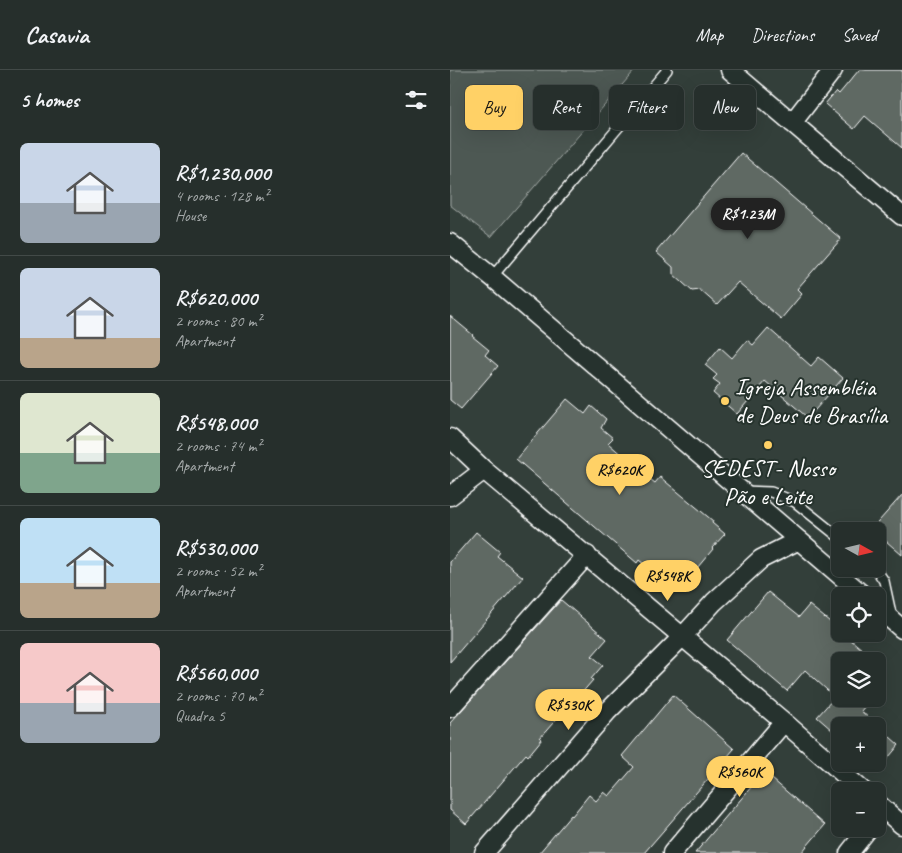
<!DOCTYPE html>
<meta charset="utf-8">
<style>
body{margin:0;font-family:Caveat,sans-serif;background:#2e3734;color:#f1f3f6;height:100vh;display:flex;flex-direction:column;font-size:19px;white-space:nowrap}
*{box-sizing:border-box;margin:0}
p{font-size:16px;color:#a4a9a9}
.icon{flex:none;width:28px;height:28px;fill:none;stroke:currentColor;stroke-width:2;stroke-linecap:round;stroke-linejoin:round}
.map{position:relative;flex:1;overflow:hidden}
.sheet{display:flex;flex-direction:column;background:#262f2c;width:450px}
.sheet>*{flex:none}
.guide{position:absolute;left:15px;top:15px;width:361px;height:45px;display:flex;gap:10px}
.needle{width:32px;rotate:98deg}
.tools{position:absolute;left:381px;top:452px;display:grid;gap:10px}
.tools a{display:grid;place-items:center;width:55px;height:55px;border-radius:8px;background:#262f2c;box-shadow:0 5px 20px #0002,0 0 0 1px #424a48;font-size:25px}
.price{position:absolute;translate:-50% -42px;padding:0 11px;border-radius:18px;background:#ffd166;color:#111;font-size:16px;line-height:32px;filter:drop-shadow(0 1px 2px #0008)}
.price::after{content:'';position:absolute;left:50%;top:30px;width:15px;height:11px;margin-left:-8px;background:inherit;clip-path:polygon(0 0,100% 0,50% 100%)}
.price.current{background:#222;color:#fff}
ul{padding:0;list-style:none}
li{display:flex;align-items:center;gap:15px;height:125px;padding:0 20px}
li+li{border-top:1px solid #424a48}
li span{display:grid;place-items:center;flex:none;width:140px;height:100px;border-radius:8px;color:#555}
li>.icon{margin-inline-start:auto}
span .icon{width:60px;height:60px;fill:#fffc;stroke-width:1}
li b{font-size:21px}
h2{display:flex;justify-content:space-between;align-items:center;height:60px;padding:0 20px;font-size:21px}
.chip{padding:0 18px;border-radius:8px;background:#262f2c;box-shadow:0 5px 20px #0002,0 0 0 1px #424a48;font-size:18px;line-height:45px}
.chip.current{background:#ffd166;color:#111}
header{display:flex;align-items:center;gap:30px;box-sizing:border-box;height:70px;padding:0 25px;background:#262f2c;border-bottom:1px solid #424a48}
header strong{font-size:24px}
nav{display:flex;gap:28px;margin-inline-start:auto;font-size:18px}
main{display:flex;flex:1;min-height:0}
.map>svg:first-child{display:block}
.green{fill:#4d5853;stroke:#a6aca9}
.building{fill:#5f6964;stroke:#fff}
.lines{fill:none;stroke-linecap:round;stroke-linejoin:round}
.service-casing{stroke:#fff;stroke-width:12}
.minor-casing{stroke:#fff;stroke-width:21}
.service{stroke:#26332d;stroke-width:9}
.minor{stroke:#26332d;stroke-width:18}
.poi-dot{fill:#ffd166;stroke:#26332d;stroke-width:2}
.labels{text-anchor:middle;stroke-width:4;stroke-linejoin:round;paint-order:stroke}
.poi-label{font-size:24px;fill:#fff;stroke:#26332d;text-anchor:start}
</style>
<header>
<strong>Casavia</strong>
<nav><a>Map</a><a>Directions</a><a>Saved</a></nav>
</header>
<main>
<section class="sheet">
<h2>5 homes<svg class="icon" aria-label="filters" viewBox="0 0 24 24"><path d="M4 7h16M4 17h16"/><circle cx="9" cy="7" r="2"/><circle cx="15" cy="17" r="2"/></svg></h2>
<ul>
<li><span style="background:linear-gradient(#c9d6e8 60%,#9aa5b1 0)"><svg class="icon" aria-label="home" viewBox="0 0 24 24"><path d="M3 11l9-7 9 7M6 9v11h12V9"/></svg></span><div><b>R$1,230,000</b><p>4 rooms · 128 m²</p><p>House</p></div></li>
<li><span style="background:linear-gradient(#c9d6e8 70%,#b9a48a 0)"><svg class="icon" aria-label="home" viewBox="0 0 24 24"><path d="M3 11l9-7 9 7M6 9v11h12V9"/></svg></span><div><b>R$620,000</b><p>2 rooms · 80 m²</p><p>Apartment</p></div></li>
<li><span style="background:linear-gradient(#dfe7d0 60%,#7fa58c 0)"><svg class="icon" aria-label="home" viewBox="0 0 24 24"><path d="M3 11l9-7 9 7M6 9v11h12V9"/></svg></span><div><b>R$548,000</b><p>2 rooms · 74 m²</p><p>Apartment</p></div></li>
<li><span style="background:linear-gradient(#bfe0f5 65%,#b9a48a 0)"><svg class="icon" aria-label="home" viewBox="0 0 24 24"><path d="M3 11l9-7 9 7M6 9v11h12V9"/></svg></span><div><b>R$530,000</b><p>2 rooms · 52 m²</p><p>Apartment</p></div></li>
<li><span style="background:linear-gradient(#f6c9c9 60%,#9aa5b1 0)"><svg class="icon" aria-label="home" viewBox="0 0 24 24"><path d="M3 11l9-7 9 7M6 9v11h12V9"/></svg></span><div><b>R$560,000</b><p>2 rooms · 70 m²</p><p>Quadra 5</p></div></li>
</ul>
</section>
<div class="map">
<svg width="452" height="783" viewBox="0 0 452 783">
<rect width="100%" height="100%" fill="#333f3a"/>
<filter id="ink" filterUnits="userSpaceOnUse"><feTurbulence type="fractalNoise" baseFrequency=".02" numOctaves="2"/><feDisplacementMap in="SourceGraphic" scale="10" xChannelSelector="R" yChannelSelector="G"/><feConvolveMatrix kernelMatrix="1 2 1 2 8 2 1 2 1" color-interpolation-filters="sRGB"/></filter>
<g filter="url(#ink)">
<path class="green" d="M0,0H185L41,167L0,135Z"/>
<path class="building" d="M409,0H452V78L415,46L404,59L375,34L386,21L389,24Z
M291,83L391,169L347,219L352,224L331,249L288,212L267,235L250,220L242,221L223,204V197L206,182Z
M0,246L23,265L22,266L39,280L35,285L48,296L11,339L0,330Z
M318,258L361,296L369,287L393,308L358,348L315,311L287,344L263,323L270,314L263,309L267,305L255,295L270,277L282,288L297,270L303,275Z
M117,329L135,344L141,336L156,349L151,358L163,368L158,373L174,387L173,388L205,413L210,407L263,451L262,453L275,464L262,478L263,479L227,522L189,490L187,493L66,389Z
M452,425V485L428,464V461H425L422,459Z
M26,462L50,482L47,486L73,507L0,592V492Z
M318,522L349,547L359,535L390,560V564H394L426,591H390V629H407L415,636L411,641L449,675L428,700V656H390V667L367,647L383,629H387L355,600L337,621L277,570Z
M111,530L157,569L142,586L153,595L141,609L143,610L117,640L116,638L90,668L92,669L78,686L76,684L16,754L0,740V653Z
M223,625L284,679L194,783H89L121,745L122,746L139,725L146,731L154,722L159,726L184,697L172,686Z
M314,702L375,755L351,783H245Z"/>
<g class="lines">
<g class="service-casing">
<path id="service" d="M42,207L217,0
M294,421L321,422L345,432L390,468
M426,499L434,511L442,548"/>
</g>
<g class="minor-casing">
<path id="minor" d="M280,0L452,146
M342,53L383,0
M0,173L42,207L414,526
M0,368L34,400L334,652L413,721
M0,426L34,400
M428,538L452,559
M0,638L137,485
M428,734L452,755
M34,783L157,642L233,566L264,532L311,489L349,470
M222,783L334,652
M399,783L418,759"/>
</g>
<use href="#service" class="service"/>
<use href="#minor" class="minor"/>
</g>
</g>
<g class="poi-dot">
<circle cx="275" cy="331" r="5"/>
<circle cx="318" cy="375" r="5"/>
</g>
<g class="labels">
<g class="poi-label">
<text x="285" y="325">Igreja Assembléia<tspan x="285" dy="28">de Deus de Brasília</tspan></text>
<text x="318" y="406" text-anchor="middle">SEDEST- Nosso<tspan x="318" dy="28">Pão e Leite</tspan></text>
</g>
</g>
</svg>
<div class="tools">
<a><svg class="needle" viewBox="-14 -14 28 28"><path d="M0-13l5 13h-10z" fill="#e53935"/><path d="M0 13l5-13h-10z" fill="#a4a9a9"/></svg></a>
<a><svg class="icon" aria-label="locate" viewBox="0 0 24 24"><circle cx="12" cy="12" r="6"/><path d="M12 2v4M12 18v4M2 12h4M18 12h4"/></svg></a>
<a><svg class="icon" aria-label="layers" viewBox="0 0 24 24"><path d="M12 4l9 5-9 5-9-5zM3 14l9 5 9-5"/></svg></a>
<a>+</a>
<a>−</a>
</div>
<b class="price current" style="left:298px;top:170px">R$1.23M</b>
<b class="price" style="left:170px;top:426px">R$620K</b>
<b class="price" style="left:218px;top:532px">R$548K</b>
<b class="price" style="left:119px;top:661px">R$530K</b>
<b class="price" style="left:290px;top:728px">R$560K</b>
<div class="guide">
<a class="chip current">Buy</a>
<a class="chip">Rent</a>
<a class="chip">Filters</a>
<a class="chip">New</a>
</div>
</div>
</main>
